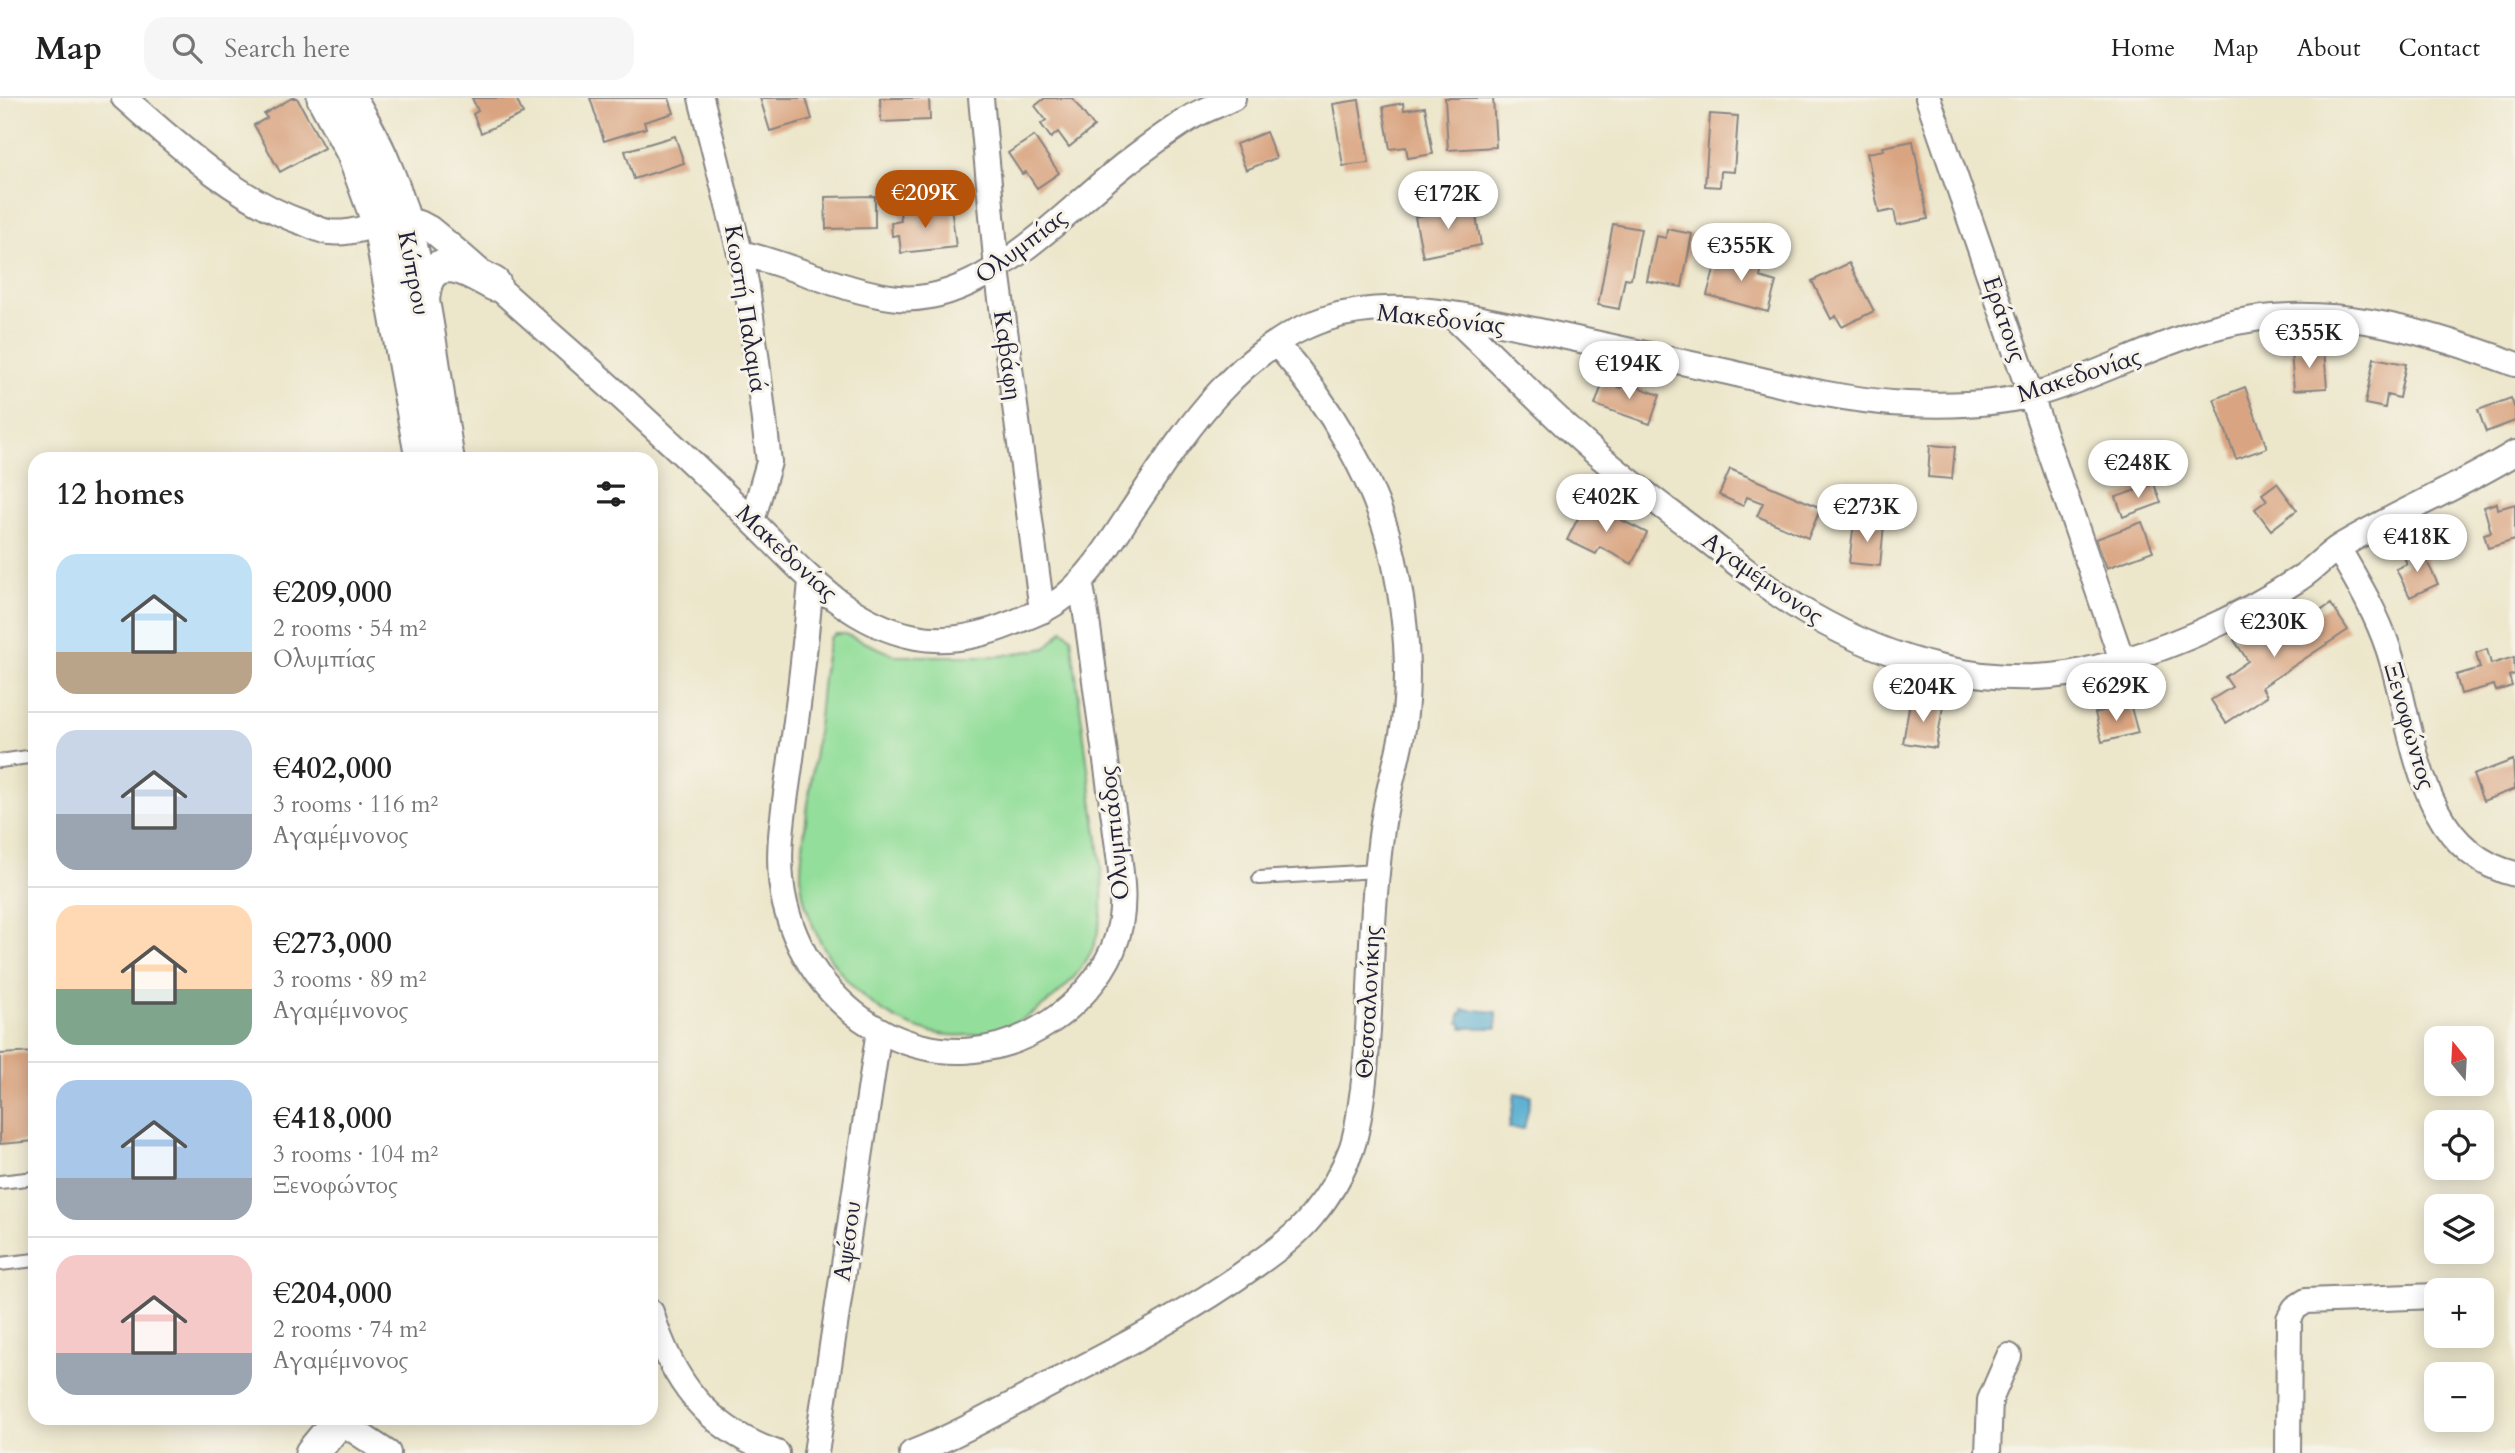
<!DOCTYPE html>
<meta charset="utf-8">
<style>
body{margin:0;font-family:Cardo,serif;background:#f6f6f6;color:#222;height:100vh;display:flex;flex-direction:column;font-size:26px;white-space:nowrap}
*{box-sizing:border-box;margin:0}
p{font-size:23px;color:#767676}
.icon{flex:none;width:38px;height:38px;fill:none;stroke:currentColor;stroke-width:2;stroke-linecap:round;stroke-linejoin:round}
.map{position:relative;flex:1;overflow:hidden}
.sheet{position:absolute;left:28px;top:354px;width:630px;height:973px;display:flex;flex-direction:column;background:#fff;border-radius:21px;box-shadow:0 4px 18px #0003}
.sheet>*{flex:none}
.needle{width:46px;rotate:342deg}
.controls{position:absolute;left:2424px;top:928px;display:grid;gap:14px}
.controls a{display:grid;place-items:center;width:70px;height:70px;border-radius:14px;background:#fff;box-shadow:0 4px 18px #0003;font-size:35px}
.price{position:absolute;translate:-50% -60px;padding:0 16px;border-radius:24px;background:#fff;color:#222;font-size:23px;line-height:46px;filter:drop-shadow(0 2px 4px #0008)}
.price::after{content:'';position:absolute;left:50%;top:42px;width:21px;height:16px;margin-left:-10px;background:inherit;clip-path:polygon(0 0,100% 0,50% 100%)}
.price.current{background:#b45309;color:#fff}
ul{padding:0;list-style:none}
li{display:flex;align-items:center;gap:21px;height:175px;padding:0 28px}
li+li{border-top:2px solid #e0e0e0}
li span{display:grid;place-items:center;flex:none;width:196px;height:140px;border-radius:21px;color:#555}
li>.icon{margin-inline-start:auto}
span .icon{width:84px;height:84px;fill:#fffc;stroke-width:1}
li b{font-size:30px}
h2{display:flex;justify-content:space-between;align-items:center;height:84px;padding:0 28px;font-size:30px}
header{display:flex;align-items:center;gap:42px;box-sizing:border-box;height:98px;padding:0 35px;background:#fff;border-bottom:2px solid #e0e0e0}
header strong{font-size:33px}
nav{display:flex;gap:38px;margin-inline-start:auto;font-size:24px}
.search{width:490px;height:63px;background:#f6f6f6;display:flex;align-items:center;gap:18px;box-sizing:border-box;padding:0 24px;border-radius:21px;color:#767676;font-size:26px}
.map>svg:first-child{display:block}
.green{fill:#93de9a;stroke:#5a806a;stroke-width:2}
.water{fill:#51accf;stroke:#3a6785;stroke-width:2}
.building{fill:#d9a481}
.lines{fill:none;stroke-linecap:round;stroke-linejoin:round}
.service-casing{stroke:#878482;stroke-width:16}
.minor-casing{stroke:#878482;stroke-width:28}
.secondary-casing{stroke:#878482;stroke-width:37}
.service{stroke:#fff;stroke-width:12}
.minor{stroke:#fff;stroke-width:24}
.secondary{stroke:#fff;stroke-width:33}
.labels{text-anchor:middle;stroke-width:6;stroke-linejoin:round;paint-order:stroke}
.street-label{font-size:24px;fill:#22223b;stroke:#f7f3e8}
</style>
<header>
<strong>Map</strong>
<div class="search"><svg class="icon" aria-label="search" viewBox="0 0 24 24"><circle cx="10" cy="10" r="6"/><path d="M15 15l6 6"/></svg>Search here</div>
<nav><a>Home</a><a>Map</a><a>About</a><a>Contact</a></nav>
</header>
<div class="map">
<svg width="2515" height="1355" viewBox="0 0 2515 1355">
<rect width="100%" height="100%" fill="#f7f3e8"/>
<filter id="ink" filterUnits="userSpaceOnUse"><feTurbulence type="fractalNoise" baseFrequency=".0143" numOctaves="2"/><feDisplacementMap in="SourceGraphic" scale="14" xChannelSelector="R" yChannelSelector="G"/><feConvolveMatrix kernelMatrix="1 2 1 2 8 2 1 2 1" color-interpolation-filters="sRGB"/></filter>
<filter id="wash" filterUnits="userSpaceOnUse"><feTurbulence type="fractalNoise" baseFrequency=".00686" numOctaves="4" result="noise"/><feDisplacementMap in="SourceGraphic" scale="28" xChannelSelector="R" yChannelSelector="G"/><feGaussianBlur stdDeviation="1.57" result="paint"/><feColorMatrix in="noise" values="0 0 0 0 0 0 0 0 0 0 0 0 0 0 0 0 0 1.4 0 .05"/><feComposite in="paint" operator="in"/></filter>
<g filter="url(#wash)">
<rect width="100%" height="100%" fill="#ece6ca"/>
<path class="green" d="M1063,532L1071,539C1078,593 1085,647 1092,701C1098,746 1109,793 1097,838C1090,865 1068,888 1047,905C948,984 829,907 803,797C799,778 802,757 804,739C808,702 814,665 818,628C822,599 822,568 830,540L836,536H845L897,558H1001L1046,550Z"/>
<path class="water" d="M1463,911L1496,914L1497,930H1462V926L1459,925L1460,916L1463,915Z
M1515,995L1531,998L1524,1031L1509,1030Z"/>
<g id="blocks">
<path class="building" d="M292,0H297L324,50L280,74L254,27L267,20L264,16Z
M472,0H516L523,16L481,35L473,16L478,13Z
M590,0H669L674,15L644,24L646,30L604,43Z
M760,0H806L812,21L770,33Z
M880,0H929L930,22L881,24Z
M1045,0H1072L1094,29L1069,49L1058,34L1051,40L1041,26L1046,22L1035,8Z
M1445,0H1493L1496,49L1448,52Z
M1359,2L1369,65L1343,68L1333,6Z
M1403,5L1404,12L1425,9L1433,56L1408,60L1406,49L1390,51L1383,9Z
M1710,16L1738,18L1734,74L1721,73L1720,89L1705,88Z
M1266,34L1276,60L1246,72L1236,46Z
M675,38L684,65L634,81L625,53Z
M1034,38L1059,75L1037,90L1026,74L1022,76L1008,55Z
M1913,43L1928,121L1897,127L1894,112L1879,115L1867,55L1884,52L1883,49Z
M875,98V130L826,131L825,99Z
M1474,107L1481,147L1423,159L1415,119Z
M951,108L956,149L901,155L899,137L892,138L891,125L901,123L900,114Z
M1613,126L1641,131L1631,181L1625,180L1619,211L1598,207Z
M1667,131L1692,136L1682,189L1647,183L1656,138L1666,140Z
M1719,154L1763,166L1760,179L1776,184L1768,214L1707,197Z
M1849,165L1874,213L1842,229L1836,218L1831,221L1812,183Z
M2324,252L2327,290L2294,292L2291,254Z
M2374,260L2406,266L2399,300L2387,297L2385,310L2365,306Z
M1603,284L1621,290L1623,284L1660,297L1650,326L1595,307Z
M2245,289L2267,350L2236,361L2214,301Z
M2511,300L2515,311V323L2486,334L2478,312Z
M1930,347L1955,349L1952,381L1928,379Z
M1730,371L1821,410L1808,440L1757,418L1763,405L1747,399L1743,408L1719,397Z
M2277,385L2297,412L2271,432L2255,411L2267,402L2262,396Z
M2154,386L2161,405L2123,419L2116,399Z
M1586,404L1647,435L1632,466L1600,449L1596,456L1567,442Z
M2497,405L2498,411L2515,406V442L2488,450L2484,436L2491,434L2484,409Z
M1854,424L1884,427L1880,468L1849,465Z
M2142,424L2153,453L2107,470L2096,441Z
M2421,451L2438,486L2410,499L2396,471L2407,466L2404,459Z
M2331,506L2348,532L2262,589L2267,598L2226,625L2211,602L2232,589L2225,579L2248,563L2234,542L2262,523L2275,543Z
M2487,551L2491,566L2514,559L2515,576L2509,578L2512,588L2496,593L2494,587L2461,596L2456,577L2480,570L2476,555Z
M1910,603L1943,608L1936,650L1903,645Z
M2130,606L2138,635L2102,644L2095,615Z
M2513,662L2515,691L2483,703L2473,677Z
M35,954V1043L0,1046V956Z"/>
</g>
</g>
<g filter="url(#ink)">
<use href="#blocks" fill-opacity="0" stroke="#878482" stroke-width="2"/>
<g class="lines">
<g class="service-casing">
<path id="service" d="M0,663L35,658
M1259,780L1377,773
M0,1084L35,1080
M0,1166L35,1162"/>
</g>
<g class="minor-casing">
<path id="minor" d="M124,0C178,47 235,101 304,125C312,128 321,133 329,134C362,139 399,110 429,130C463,157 496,188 529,217C568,252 608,286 646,322C682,355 717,388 751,422C799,469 846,526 916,539C948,545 980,538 1010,526C1029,518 1048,512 1064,499C1093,475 1111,444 1131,414C1181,340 1235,251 1325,221C1393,198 1471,219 1539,233C1602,247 1665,260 1728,274C1787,288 1846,303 1907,306C1950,308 1997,307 2039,295C2101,277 2158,244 2220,228C2320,201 2421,231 2515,266
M701,0L740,155L747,189L757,264L769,364L752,423
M981,0L997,171L1042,513
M1928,0L2122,562
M740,155C794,167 843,194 898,200C983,208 1066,111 1129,63C1149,48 1169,33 1190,20C1203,12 1219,7 1233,0
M1451,217C1498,261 1542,308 1590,350C1626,382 1665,410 1703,439C1737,465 1771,494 1809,516C1890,563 1989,593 2083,573C2157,557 2238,521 2300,480C2314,471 2325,458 2339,449C2396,415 2458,390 2515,355
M2338,450C2357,483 2376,514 2388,550C2415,629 2415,752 2515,776
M811,483C806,540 800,596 792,653C786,703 773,756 785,806C814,925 943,996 1050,924C1077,906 1100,880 1113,851C1130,810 1120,769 1115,727C1110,691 1105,655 1100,620C1093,574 1090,529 1080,484
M651,1214C672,1283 707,1331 777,1355
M335,1320L388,1355
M816,1355L879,932
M912,1355C964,1334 1012,1306 1062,1280C1128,1246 1194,1211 1254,1168C1275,1153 1296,1138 1312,1118C1328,1099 1342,1076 1351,1052C1358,1033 1360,1011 1363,991C1372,919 1369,847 1377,775C1379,754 1381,733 1385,713C1390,683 1400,654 1404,624C1411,569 1405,512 1393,458C1375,380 1329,306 1277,246
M1988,1355L1990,1302L2009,1258
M2288,1355L2289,1221L2295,1210L2306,1203L2436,1198"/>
</g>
<g class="secondary-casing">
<path id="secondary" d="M324,0L353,54L380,128L422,360
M349,0C362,22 375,44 384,67C423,159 431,263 447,360
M422,206C423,198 424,186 428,179C445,154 476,177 494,186
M312,1355L341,1320"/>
</g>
<use href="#service" class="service"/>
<use href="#minor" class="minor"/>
<use href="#secondary" class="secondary"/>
</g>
</g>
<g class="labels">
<g class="street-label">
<text transform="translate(1021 148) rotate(-37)" y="8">Ολυμπίας</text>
<text transform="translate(414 175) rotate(79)" y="8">Κύπρου</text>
<text transform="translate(746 211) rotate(81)" y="8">Κωστή Παλαμά</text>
<text transform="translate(1441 221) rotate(6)" y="8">Μακεδονίας</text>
<text transform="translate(2005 221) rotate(71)" y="8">Εράτους</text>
<text transform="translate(1008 257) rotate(82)" y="8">Καβάφη</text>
<text transform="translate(2079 277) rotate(-18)" y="8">Μακεδονίας</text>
<text transform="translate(787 455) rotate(43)" y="8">Μακεδονίας</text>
<text transform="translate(1763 480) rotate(35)" y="8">Αγαμέμνονος</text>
<text transform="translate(2410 628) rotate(74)" y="8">Ξενοφώντος</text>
<text transform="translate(1114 735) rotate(-96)" y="8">Ολυμπιάδος</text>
<text transform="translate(1368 904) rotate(-87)" y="8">Θεσσαλονίκης</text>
<text transform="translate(847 1143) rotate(-82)" y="8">Αψέσου</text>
</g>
</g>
</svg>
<div class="controls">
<a><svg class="needle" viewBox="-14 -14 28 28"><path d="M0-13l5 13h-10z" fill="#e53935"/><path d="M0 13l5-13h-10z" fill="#767676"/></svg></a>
<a><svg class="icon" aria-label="locate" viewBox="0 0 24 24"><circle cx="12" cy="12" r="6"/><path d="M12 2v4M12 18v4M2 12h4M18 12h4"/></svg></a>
<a><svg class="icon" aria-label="layers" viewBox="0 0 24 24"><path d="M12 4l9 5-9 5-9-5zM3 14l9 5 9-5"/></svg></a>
<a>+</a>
<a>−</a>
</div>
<b class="price current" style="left:925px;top:132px">€209K</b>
<b class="price" style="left:1448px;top:133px">€172K</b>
<b class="price" style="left:1741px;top:185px">€355K</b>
<b class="price" style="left:2309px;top:272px">€355K</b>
<b class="price" style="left:1629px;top:303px">€194K</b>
<b class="price" style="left:2138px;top:402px">€248K</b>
<b class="price" style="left:1606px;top:436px">€402K</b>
<b class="price" style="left:1867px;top:446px">€273K</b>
<b class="price" style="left:2417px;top:476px">€418K</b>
<b class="price" style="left:2274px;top:561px">€230K</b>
<b class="price" style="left:2116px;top:625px">€629K</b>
<b class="price" style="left:1923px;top:626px">€204K</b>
<section class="sheet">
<h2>12 homes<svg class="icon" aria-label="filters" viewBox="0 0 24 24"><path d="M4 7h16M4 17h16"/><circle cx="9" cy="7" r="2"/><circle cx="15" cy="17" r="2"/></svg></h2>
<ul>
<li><span style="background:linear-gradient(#bfe0f5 70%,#b9a48a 0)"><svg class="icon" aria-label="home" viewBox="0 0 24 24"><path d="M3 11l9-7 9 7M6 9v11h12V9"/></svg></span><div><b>€209,000</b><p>2 rooms · 54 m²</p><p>Ολυμπίας</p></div></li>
<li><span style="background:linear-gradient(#c9d6e8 60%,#9aa5b1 0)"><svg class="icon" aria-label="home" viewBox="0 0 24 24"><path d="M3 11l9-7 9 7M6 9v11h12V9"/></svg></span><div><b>€402,000</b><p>3 rooms · 116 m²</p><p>Αγαμέμνονος</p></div></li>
<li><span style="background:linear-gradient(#ffd9b3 60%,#7fa58c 0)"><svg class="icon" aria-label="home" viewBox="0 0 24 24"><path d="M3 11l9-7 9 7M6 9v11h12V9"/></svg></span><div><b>€273,000</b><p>3 rooms · 89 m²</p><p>Αγαμέμνονος</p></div></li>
<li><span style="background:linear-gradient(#a9c7e8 70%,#9aa5b1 0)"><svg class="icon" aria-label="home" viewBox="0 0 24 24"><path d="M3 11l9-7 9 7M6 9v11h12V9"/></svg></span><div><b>€418,000</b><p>3 rooms · 104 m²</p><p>Ξενοφώντος</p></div></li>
<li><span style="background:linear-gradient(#f6c9c9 70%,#9aa5b1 0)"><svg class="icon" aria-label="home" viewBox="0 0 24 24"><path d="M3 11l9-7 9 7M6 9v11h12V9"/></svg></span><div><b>€204,000</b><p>2 rooms · 74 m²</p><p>Αγαμέμνονος</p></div></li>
</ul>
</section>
</div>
